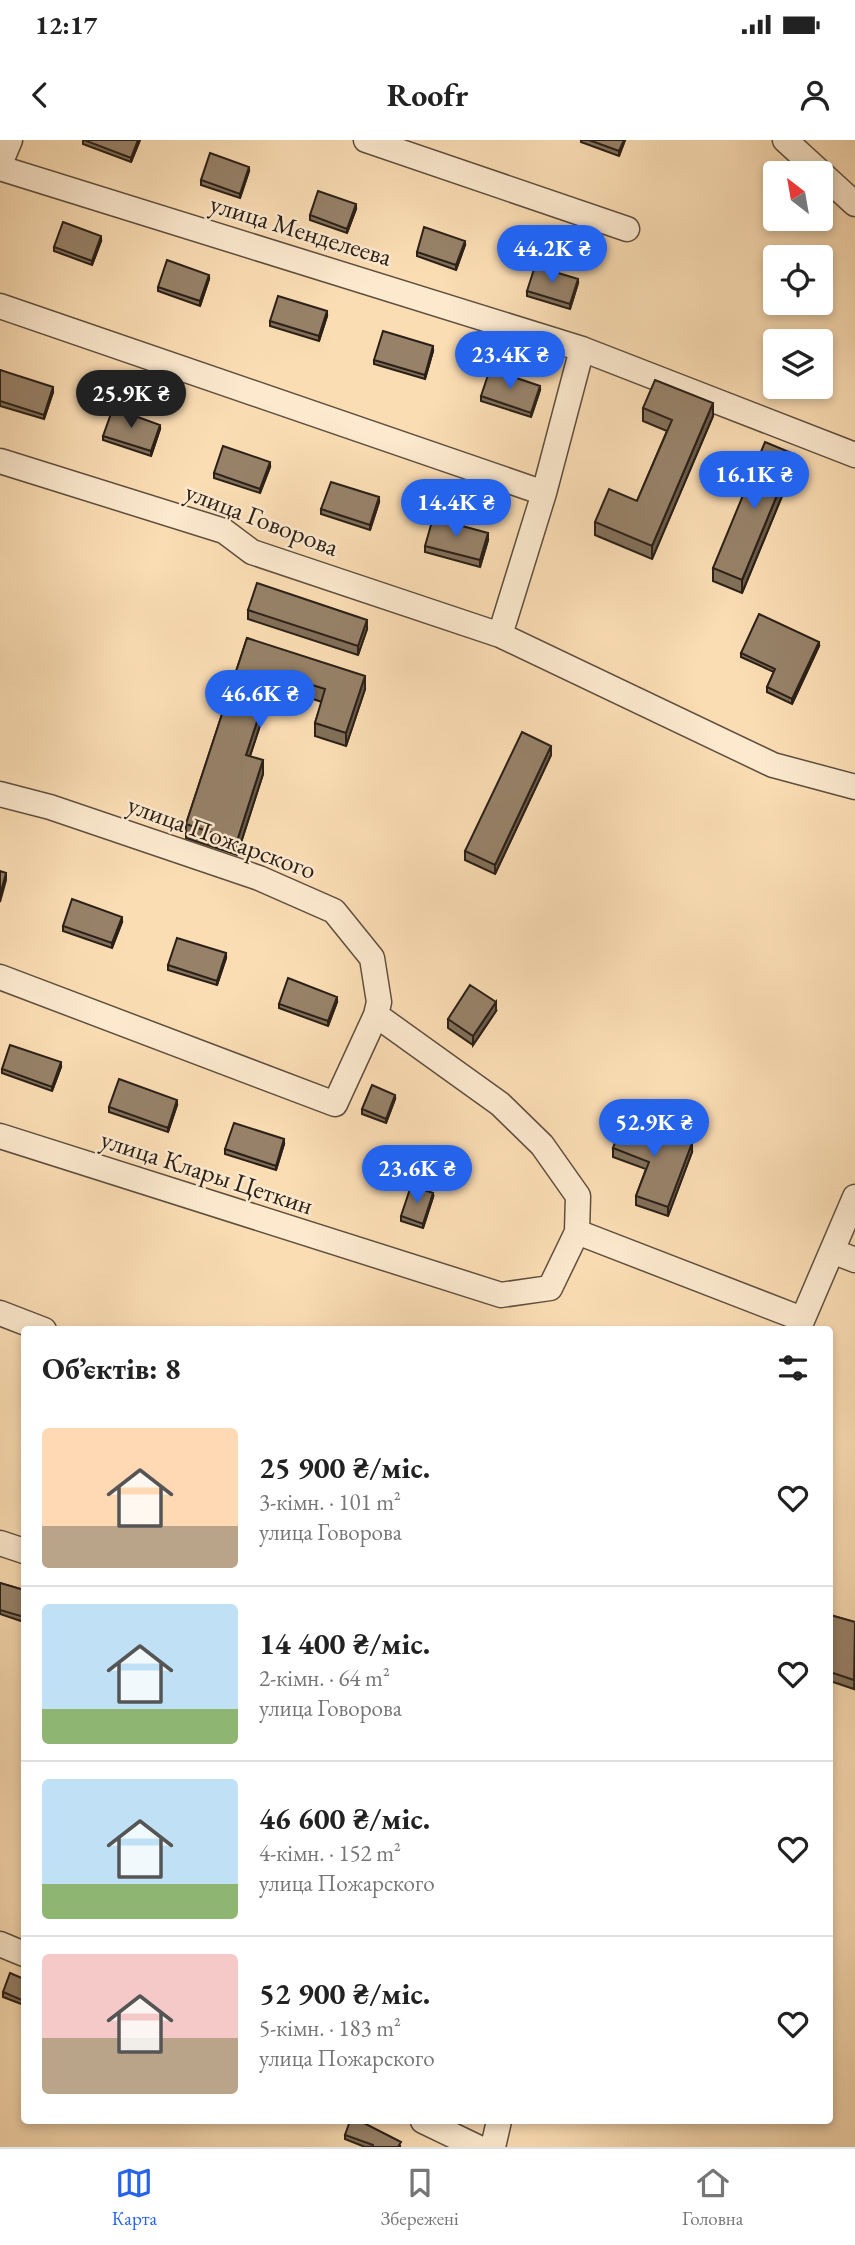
<!DOCTYPE html>
<html lang="uk">
<meta charset="utf-8">
<style>
body{margin:0;font-family:"EB Garamond",serif;background:#f6f6f6;color:#222;height:100vh;display:flex;flex-direction:column;font-size:26px;white-space:nowrap}
*{box-sizing:border-box;margin:0}
p{font-size:23px;color:#767676}
.icon{flex:none;width:38px;height:38px;fill:none;stroke:currentColor;stroke-width:2;stroke-linecap:round;stroke-linejoin:round}
.map{position:relative;flex:1;overflow:hidden}
.side{position:absolute;left:21px;top:1186px;width:812px;height:798px;display:flex;flex-direction:column;background:#fff;border-radius:7px;box-shadow:0 4px 10px #0003}
.side>*{flex:none}
.needle{width:46px;rotate:329deg}
.buttons{position:absolute;left:763px;top:21px;display:grid;gap:14px}
.buttons a{display:grid;place-items:center;width:70px;height:70px;border-radius:7px;background:#fff;box-shadow:0 4px 10px #0003;font-size:35px}
.price{position:absolute;translate:-50% -60px;padding:0 16px;border-radius:24px;background:#2563eb;color:#fff;font-size:23px;line-height:46px;filter:drop-shadow(0 2px 4px #0008)}
.price::after{content:'';position:absolute;left:50%;top:42px;width:21px;height:16px;margin-left:-10px;background:inherit;clip-path:polygon(0 0,100% 0,50% 100%)}
.price.current{background:#222;color:#fff}
ul{padding:0;list-style:none}
li{display:flex;align-items:center;gap:21px;height:175px;padding:0 21px}
li+li{border-top:2px solid #e0e0e0}
li span{display:grid;place-items:center;flex:none;width:196px;height:140px;border-radius:7px;color:#555}
li>.icon{margin-inline-start:auto}
span .icon{width:84px;height:84px;fill:#fffc;stroke-width:1}
li b{font-size:30px}
h2{display:flex;justify-content:space-between;align-items:center;height:84px;padding:0 21px;font-size:30px}
.status{display:flex;justify-content:space-between;align-items:center;height:49px;padding:0 35px;background:#fff;direction:ltr}
.status svg{height:19px;fill:currentColor}
header{display:flex;justify-content:space-between;align-items:center;height:91px;padding:0 21px;background:#fff;font-size:32px;font-weight:700}
.tab-bar{display:flex;justify-content:space-around;align-items:center;height:98px;border-top:2px solid #e0e0e0;background:#fff;font-size:19px;color:#767676}
.tab-bar a{display:grid;justify-items:center;gap:4px}
.tab-bar .current{color:#2563eb}
.map>svg:first-child{display:block}
.lines{fill:none;stroke-linecap:round;stroke-linejoin:round}
.minor-casing{stroke:#5f4f3f;stroke-width:27}
.minor{stroke:#fce9ce;stroke-width:24}
.wall{fill:#82705a;stroke:#2b2018;stroke-width:2}
.shaded-wall{fill:#6a5b4a;stroke:#2b2018;stroke-width:2}
.building{fill:#978269;stroke:#2b2018;stroke-width:2}
.labels{text-anchor:middle;stroke-width:5;stroke-linejoin:round;paint-order:stroke}
.street-label{font-size:26px;fill:#2b2018;stroke:#fce9ce}
</style>
<div class="status"><b>12:17</b><svg viewBox="0 0 49 12"><path d="M0 12V9h3v3zM5 12V6h3v6zM10 12V3h3v9zM15 12V0h3v12zM26 1h20v11H26zM47 4h2v5h-2z"/></svg></div>
<header><svg class="icon" aria-label="back" viewBox="0 0 24 24"><path d="M15 5l-7 7 7 7"/></svg>Roofr<svg class="icon" aria-label="person" viewBox="0 0 24 24"><circle cx="12" cy="8" r="4"/><path d="M4 21q1-7 8-7t8 7"/></svg></header>
<div class="map">
<svg width="855" height="2007" viewBox="0 0 855 2007">
<rect width="100%" height="100%" fill="#fbddb4"/>
<filter id="stains"><feTurbulence type="fractalNoise" baseFrequency=".00286" numOctaves="4"/><feColorMatrix values="0 0 0 0 .2 0 0 0 0 .09 0 0 0 0 .02 0 0 0 .5 -.17"/></filter>
<radialGradient id="worn" r=".72"><stop offset=".6" stop-color="#630" stop-opacity="0"/><stop offset="1" stop-color="#630" stop-opacity=".3"/></radialGradient>
<g class="lines">
<g class="minor-casing">
<path id="minor" d="M366,0L627,89
M785,0L855,64
M0,24L10,0
M0,28L582,209L544,353L500,495L773,625L855,647
M0,166L544,353
M582,209L855,315
M0,321L224,391L252,412L500,495
M0,654L50,667L259,738L334,771L372,818L379,862L376,875L500,964L542,1005L578,1056L577,1092
M0,837L335,964L376,875
M0,996L501,1155L550,1148L577,1092L802,1179
M832,1111L855,1120
M0,1173L44,1190
M798,1190L855,1057
M0,1403L24,1411
M0,1804L24,1814
M423,1981L477,2007
M493,2007L499,1981"/>
</g>
<use href="#minor" class="minor"/>
</g>
<path class="wall" d="M83,0H140L131,22L83,4Z
M581,0H625L619,16L581,2Z
M249,31L240,58L201,45V40Z
M356,69L347,93L310,80V75Z
M101,101L92,125L54,111V107Z
M465,105L456,130L417,116V112Z
M209,139L200,166L158,151V147Z
M578,143L570,169L527,156V151Z
M327,176L319,201L270,186V181Z
M433,211L425,239L374,224V220Z
M0,230L53,252L44,279L0,266Z
M540,250L531,277L481,261V256Z
M643,268L713,276L652,419L595,395V382L637,361L667,291L643,281Z
M160,289L151,316L103,300V296Z
M270,327L260,353L214,338V333Z
M794,327L742,453L713,441V428Z
M379,362L370,390L321,374V369Z
M488,400L480,427L425,412V406Z
M248,470L367,489L358,515L248,479Z
M247,498L365,549L346,606L315,596V583L322,562L273,546L250,616L263,634L237,715L186,698V684Z
M819,506L792,564L767,552V547L774,532L741,517V513Z
M551,615L495,734L465,720V711Z
M122,782L112,808L63,791V786Z
M226,818L217,845L168,830V825Z
M337,862L328,886L279,868V864Z
M496,871L473,905L448,888V879Z
M61,927L52,951L2,933V929Z
M395,959L386,983L362,974V969Z
M177,965L168,992L109,972V967Z
M284,1004L276,1030L225,1014V1009Z
M613,1008L692,1012L668,1076L636,1065V1056L646,1029L613,1017Z
M433,1057L423,1088L401,1081V1076Z
M0,1443L24,1450V1482L0,1474Z
M830,1475L855,1482L854,1549L830,1541Z
M24,1839V1865L3,1857V1852Z
M345,1995L401,2006L365,2007L345,1999Z"/>
<path class="shaded-wall" d="M138,0H140L131,22V18Z
M624,0H625L619,16V11Z
M249,27V31L240,58V54Z
M356,64V69L347,93V89Z
M101,96V101L92,125V121Z
M465,101V105L456,130V125Z
M209,135V139L200,166V161Z
M578,139V143L570,169V164Z
M327,171V176L319,201V196Z
M433,206V211L425,239V235Z
M540,246V250L531,277V273Z
M53,247V252L44,279V275Z
M713,263V276L652,419V406Z
M160,285V289L151,316V311Z
M794,314V327L742,453V440Z
M270,322V327L260,353V349Z
M379,357V362L370,390V385Z
M488,393V400L480,427V420Z
M367,480V489L358,515V506Z
M819,502V506L792,564V559Z
M273,533V546L246,628V615Z
M365,536V549L346,606V593Z
M551,606V615L495,734V725Z
M263,620V634L237,715V701Z
M6,733V740L0,762V755Z
M122,777V782L112,808V803Z
M226,813V818L217,845V841Z
M337,857V862L328,886V881Z
M496,862V871L473,905V896Z
M61,922V927L52,951V947Z
M395,955V959L386,983V979Z
M177,960V965L168,992V988Z
M284,999V1004L276,1030V1026Z
M692,1003V1012L668,1076V1067Z
M433,1053V1057L423,1088V1084Z"/>
<path class="building" d="M84,0H138L131,18Z
M589,0H624L619,11Z
M210,13L249,27L240,54L201,40Z
M318,51L356,64L347,89L310,75Z
M63,82L101,96L92,121L54,107Z
M424,87L465,101L456,125L417,112Z
M167,120L209,135L200,161L158,147Z
M535,126L578,139L570,164L527,151Z
M278,156L327,171L319,196L270,181Z
M383,191L433,206L425,235L374,220Z
M490,229L540,246L531,273L481,256Z
M0,230L53,247L44,275L0,261Z
M655,240L713,263L652,406L595,382L609,349L637,361L672,280L643,268Z
M113,268L160,285L151,311L103,296Z
M765,302L794,314L742,440L713,428Z
M223,306L270,322L260,349L214,333Z
M331,342L379,357L370,385L321,369Z
M433,378L488,393L480,420L425,406Z
M257,443L367,480L358,506L248,470Z
M759,474L819,502L792,559L767,547L775,529L741,513Z
M247,498L365,536L346,593L315,583L325,549L273,533L246,615L263,620L237,701L186,684Z
M522,592L551,606L495,725L465,711Z
M0,731L6,733L0,755Z
M72,759L122,777L112,803L63,786Z
M177,798L226,813L217,841L168,825Z
M288,838L337,857L328,881L279,864Z
M470,845L496,862L473,896L448,879Z
M10,905L61,922L52,947L2,929Z
M119,939L177,960L168,988L109,967Z
M372,945L395,955L386,979L362,969Z
M624,978L692,1003L668,1067L636,1056L649,1022L613,1008Z
M234,983L284,999L276,1026L225,1009Z
M411,1046L433,1053L423,1084L401,1076Z
M0,1443L24,1450V1477L0,1470Z
M830,1475L855,1482L854,1540L830,1532Z
M10,1833L24,1839V1861L3,1852Z
M350,1981H360L401,2002L398,2007H373V2005L345,1995Z"/>
<g class="labels">
<g class="street-label">
<text transform="translate(301 90) rotate(17)" y="9">улица Менделеева</text>
<text transform="translate(262 379) rotate(21)" y="9">улица Говорова</text>
<text transform="translate(222 697) rotate(20)" y="9">улица Пожарского</text>
<text transform="translate(207 1032) rotate(18)" y="9">улица Клары Цеткин</text>
</g>
</g>
<rect width="100%" height="100%" filter="url(#stains)"/>
<rect width="100%" height="100%" fill="url(#worn)"/>
</svg>
<div class="buttons">
<a><svg class="needle" viewBox="-14 -14 28 28"><path d="M0-13l5 13h-10z" fill="#e53935"/><path d="M0 13l5-13h-10z" fill="#767676"/></svg></a>
<a><svg class="icon" aria-label="locate" viewBox="0 0 24 24"><circle cx="12" cy="12" r="6"/><path d="M12 2v4M12 18v4M2 12h4M18 12h4"/></svg></a>
<a><svg class="icon" aria-label="layers" viewBox="0 0 24 24"><path d="M12 4l9 5-9 5-9-5zM3 14l9 5 9-5"/></svg></a>
</div>
<b class="price" style="left:552px;top:145px">44.2K ₴</b>
<b class="price" style="left:510px;top:251px">23.4K ₴</b>
<b class="price current" style="left:131px;top:290px">25.9K ₴</b>
<b class="price" style="left:754px;top:371px">16.1K ₴</b>
<b class="price" style="left:456px;top:399px">14.4K ₴</b>
<b class="price" style="left:260px;top:590px">46.6K ₴</b>
<b class="price" style="left:654px;top:1019px">52.9K ₴</b>
<b class="price" style="left:417px;top:1065px">23.6K ₴</b>
<section class="side">
<h2>Об’єктів: 8<svg class="icon" aria-label="filters" viewBox="0 0 24 24"><path d="M4 7h16M4 17h16"/><circle cx="9" cy="7" r="2"/><circle cx="15" cy="17" r="2"/></svg></h2>
<ul>
<li><span style="background:linear-gradient(#ffd9b3 70%,#b9a48a 0)"><svg class="icon" aria-label="home" viewBox="0 0 24 24"><path d="M3 11l9-7 9 7M6 9v11h12V9"/></svg></span><div><b>25 900 ₴/міс.</b><p>3-кімн. · 101 m²</p><p>улица Говорова</p></div><svg class="icon" aria-label="heart" viewBox="0 0 24 24"><path d="M12 20l-8-8c-3-5 5-10 8-4 3-6 11-1 8 4z"/></svg></li>
<li><span style="background:linear-gradient(#bfe0f5 75%,#8fb573 0)"><svg class="icon" aria-label="home" viewBox="0 0 24 24"><path d="M3 11l9-7 9 7M6 9v11h12V9"/></svg></span><div><b>14 400 ₴/міс.</b><p>2-кімн. · 64 m²</p><p>улица Говорова</p></div><svg class="icon" aria-label="heart" viewBox="0 0 24 24"><path d="M12 20l-8-8c-3-5 5-10 8-4 3-6 11-1 8 4z"/></svg></li>
<li><span style="background:linear-gradient(#bfe0f5 75%,#8fb573 0)"><svg class="icon" aria-label="home" viewBox="0 0 24 24"><path d="M3 11l9-7 9 7M6 9v11h12V9"/></svg></span><div><b>46 600 ₴/міс.</b><p>4-кімн. · 152 m²</p><p>улица Пожарского</p></div><svg class="icon" aria-label="heart" viewBox="0 0 24 24"><path d="M12 20l-8-8c-3-5 5-10 8-4 3-6 11-1 8 4z"/></svg></li>
<li><span style="background:linear-gradient(#f6c9c9 60%,#b9a48a 0)"><svg class="icon" aria-label="home" viewBox="0 0 24 24"><path d="M3 11l9-7 9 7M6 9v11h12V9"/></svg></span><div><b>52 900 ₴/міс.</b><p>5-кімн. · 183 m²</p><p>улица Пожарского</p></div><svg class="icon" aria-label="heart" viewBox="0 0 24 24"><path d="M12 20l-8-8c-3-5 5-10 8-4 3-6 11-1 8 4z"/></svg></li>
</ul>
</section>
</div>
<nav class="tab-bar">
<a class="current"><svg class="icon" aria-label="map" viewBox="0 0 24 24"><path d="M3 6l6-2 6 2 6-2v14l-6 2-6-2-6 2zM9 4v14M15 6v14"/></svg>Карта</a>
<a><svg class="icon" aria-label="saved" viewBox="0 0 24 24"><path d="M7 4h10v16l-5-4-5 4z"/></svg>Збережені</a>
<a><svg class="icon" aria-label="home" viewBox="0 0 24 24"><path d="M3 11l9-7 9 7M6 9v11h12V9"/></svg>Головна</a>
</nav>
